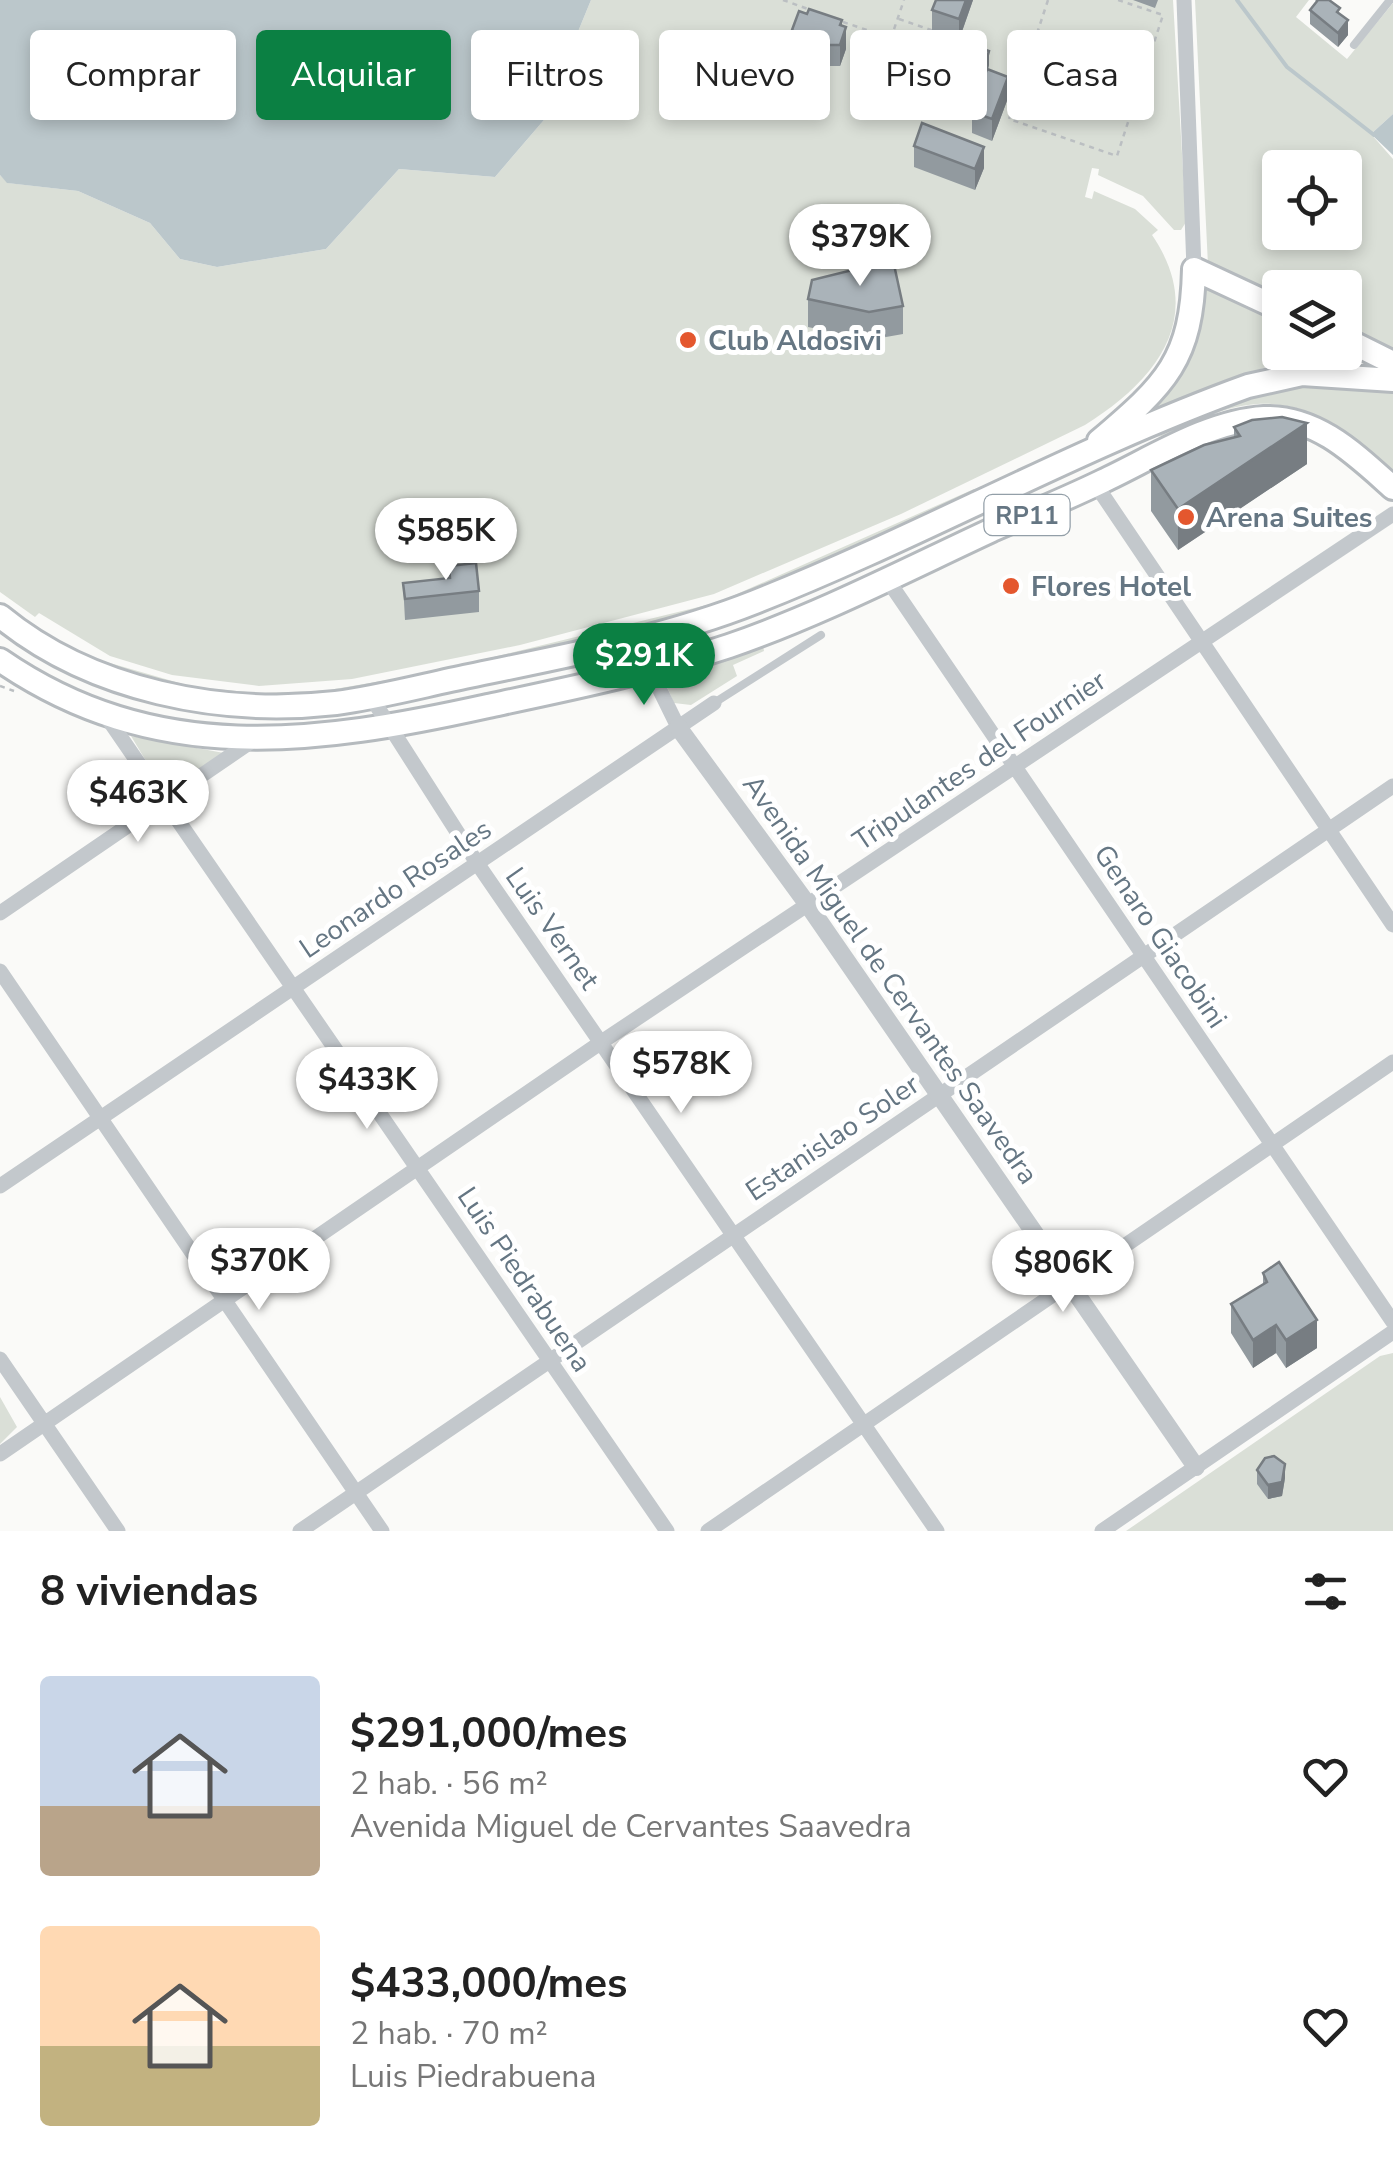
<!DOCTYPE html>
<html lang="es">
<meta charset="utf-8">
<style>
body{margin:0;font-family:"Nunito Sans",sans-serif;background:#f2f2f2;color:#222;height:100vh;display:flex;flex-direction:column;font-size:38px;white-space:nowrap}
*{box-sizing:border-box;margin:0}
p{font-size:32px;color:#767676}
.icon{flex:none;width:55px;height:55px;fill:none;stroke:currentColor;stroke-width:2;stroke-linecap:round;stroke-linejoin:round}
.map{position:relative;height:1531px;overflow:hidden}
.details{display:flex;flex-direction:column;background:#fff;flex:1}
.details>*{flex:none}
.banner{position:absolute;left:30px;top:30px;width:1335px;height:90px;display:flex;gap:20px}
.fabs{position:absolute;left:1262px;top:150px;display:grid;gap:20px}
.fabs a{display:grid;place-items:center;width:100px;height:100px;border-radius:10px;background:#fff;box-shadow:0 5px 15px #0003;font-size:50px}
.price{position:absolute;translate:-50% -85px;padding:0 22px;border-radius:35px;background:#fff;color:#222;font-size:32px;line-height:65px;filter:drop-shadow(0 2px 5px #0008)}
.price::after{content:'';position:absolute;left:50%;top:60px;width:30px;height:22px;margin-left:-15px;background:inherit;clip-path:polygon(0 0,100% 0,50% 100%)}
.price.on{background:#0b8043;color:#fff}
ul{padding:0;list-style:none}
li{display:flex;align-items:center;gap:30px;height:250px;padding:0 40px}
li span{display:grid;place-items:center;flex:none;width:280px;height:200px;border-radius:10px;color:#555}
li>.icon{margin-inline-start:auto}
span .icon{width:120px;height:120px;fill:#fffc;stroke-width:1}
li b{font-size:42px}
h2{display:flex;justify-content:space-between;align-items:center;height:120px;padding:0 40px;font-size:42px}
.pill{padding:0 35px;border-radius:10px;background:#fff;box-shadow:0 5px 15px #0003;font-size:35px;line-height:90px}
.pill.on{background:#0b8043;color:#fff}
.map>svg:first-child{display:block}
.green{fill:#dadfd7;fill-rule:evenodd}
.water{fill:#bbc7cb}
.lines{fill:none;stroke-linecap:round;stroke-linejoin:round}
.stream{stroke:#bbc7cb;stroke-width:4}
.primary-casing{stroke:#b5babe;stroke-width:28}
.path{stroke:#bbbfc2;stroke-width:2.5;stroke-dasharray:5 5;stroke-linecap:butt}
.service{stroke:#c3c8cc;stroke-width:8}
.minor{stroke:#c3c8cc;stroke-width:15}
.tertiary{stroke:#c3c8cc;stroke-width:18}
.primary{stroke:#fff;stroke-width:22}
.wall{fill:#929a9f}
.shaded-wall{fill:#777d82}
.building{fill:#aab3b9;stroke:#777d82;stroke-width:2.5}
.poi-dot{fill:#e4572e;stroke:#fff;stroke-width:4}
.labels{text-anchor:middle;stroke-width:10;stroke-linejoin:round;paint-order:stroke}
.shield{fill:#fff;stroke:#939fa8;stroke-width:2.5}
.shield-label{font-size:25px;font-weight:bold;fill:#657683}
.poi-label{font-size:28px;font-weight:bold;fill:#657683;stroke:#fff;text-anchor:start}
.street-label{font-size:28px;fill:#657683;stroke:#fff}
</style>
<div class="map">
<svg width="1393" height="1531" viewBox="0 0 1393 1531">
<rect width="100%" height="100%" fill="#fafaf8"/>
<path class="green" d="M591,0H1173L1186,222L1181,230H1174L1143,196L1098,175L1099,169L1092,168L1085,197L1092,199L1094,191L1135,209L1158,230L1152,235C1208,317 1156,381 1085,425L901,514L714,594L520,645L352,679L259,686L172,675L110,656L39,613L35,617L0,592V175L8,183L78,191L150,223L180,259L217,267L326,249L399,169L495,177L574,85L575,39Z
M1195,0H1309L1296,17L1347,59L1393,3V114L1371,134L1393,159V355L1345,333V288H1280V304L1208,265ZM1280,168H1345V232H1280Z
M1203,280L1280,315V352H1345V344L1367,360L1274,364L1152,411L1196,346Z
M1315,385L1393,390V471C1341,424 1295,388 1222,411C1200,418 1179,433 1158,437C1203,409 1261,389 1315,385Z
M974,489L975,490C891,530 806,573 718,603C656,624 591,638 527,652C407,680 290,709 167,683C147,678 119,674 103,661L193,687L259,693L323,691L428,673L719,602Z
M763,646L764,651L733,665L737,676L691,705L674,703L667,687L669,679Z
M131,736L224,753L164,791Z
M1393,1353V1531H1126L1380,1356Z
M0,1397L17,1427L0,1444Z"/>
<path class="water" d="M0,0H591L575,39L574,85L495,177L399,169L326,249L217,267L180,259L150,223L78,191L7,183L0,175Z
M1393,114V155L1371,134Z"/>
<g class="lines">
<path class="stream" d="M1237,0L1287,67L1374,135"/>
<g class="primary-casing">
<path id="primary" d="M1345,339L1393,363
M1099,441C1166,384 1192,360 1194,269L1280,309
M0,616C91,691 221,716 336,703C381,697 425,685 469,676C565,656 664,638 755,602C922,536 1079,447 1248,386L1302,374L1393,380
M0,660C155,767 316,744 488,706C568,689 651,672 729,646C819,615 906,570 992,530C1029,514 1066,499 1103,481C1152,458 1209,421 1264,418C1317,416 1356,455 1393,488"/>
</g>
<path class="path" d="M783,0L808,9
M1048,0L1009,119L1117,156L1163,15L1118,0
M899,19L931,30L913,78L916,87
M843,22L891,38L904,0
M0,686L14,691
M133,802L140,797"/>
<path class="service" d="M1354,45L1390,0
M714,703L821,635"/>
<path class="minor" d="M1184,0L1194,269
M1096,485L1393,925
M887,579L1393,1322
M649,668L678,727
M371,697L477,863L937,1531
M104,713L667,1531
M0,913L252,741
M0,971L382,1531
M0,1186L714,703
M0,1359L118,1531
M0,1454L603,1041L1393,514
M300,1531L1393,786
M708,1531L1393,1062
M1102,1531L1393,1332"/>
<path class="tertiary" d="M678,727L808,905L1196,1467"/>
<use href="#primary" class="primary"/>
</g>
<path class="wall" d="M936,0H973L959,40L932,31V10Z
M1133,0H1158L1155,8Z
M1315,0H1329L1340,14L1348,35L1338,47L1310,24V10L1317,2Z
M842,26L846,49L840,66H828L826,74L801,66V57L792,51V30Z
M959,64L989,65L988,70L1008,98L992,141L972,133V112L981,86L959,79Z
M914,146L984,168L975,190L914,167Z
M808,299L903,306V334L869,340L808,327Z
M1234,427L1307,464L1178,550L1151,511V470L1234,437Z
M449,566L479,591V612L405,620L403,583L449,578Z
M1263,1273L1317,1348L1286,1368L1276,1353L1253,1368L1231,1333V1304L1263,1284Z
M1257,1470L1285,1478L1282,1496L1268,1499L1257,1484Z"/>
<path class="shaded-wall" d="M966,0H973L959,40V19Z
M842,20V39L846,27V49L840,66V25Z
M1348,20V35L1338,47V33Z
M828,45V66L826,74V53Z
M989,51V65L983,86V72Z
M1008,77V98L992,141V119Z
M984,147V168L975,190V169Z
M1307,423V464L1178,550V509Z
M1317,1320V1348L1286,1368V1340Z
M1276,1325V1353L1253,1368V1340Z
M1285,1464V1478L1282,1496L1268,1499V1485Z"/>
<path class="building" d="M936,0H966L959,19L932,10Z
M1318,0H1329L1340,8L1337,12L1348,20L1338,33L1310,10Z
M809,9L842,20L840,25L846,27L840,45H828L826,53L801,45L804,37L792,30L799,11L807,14Z
M966,43L989,51L983,72L959,64Z
M987,69L1008,77L992,119L972,112Z
M922,123L984,147L975,169L914,146Z
M893,260L903,306L869,312L808,299L812,280Z
M1282,417L1307,423L1178,509L1151,470L1204,445L1240,436L1234,427L1252,420Z
M476,563L479,591L405,599L403,583L450,578L449,566Z
M1279,1262L1317,1320L1286,1340L1276,1325L1253,1340L1231,1304L1267,1282L1263,1273Z
M1274,1456L1285,1464L1282,1482L1268,1485L1257,1470L1265,1458Z"/>
<g class="poi-dot">
<circle cx="688" cy="340" r="10"/>
<circle cx="1186" cy="517" r="10"/>
<circle cx="1011" cy="586" r="10"/>
</g>
<g class="labels">
<rect class="shield" x="984.5" y="495" width="85" height="40" rx="8"/>
<g class="shield-label">
<text x="1027" y="524">RP11</text>
</g>
<g class="poi-label">
<text x="708" y="350">Club Aldosivi</text>
<text x="1206" y="527">Arena Suites</text>
<text x="1031" y="596">Flores Hotel</text>
</g>
<g class="street-label">
<text transform="translate(979 760) rotate(-34)" y="10">Tripulantes del Fournier</text>
<text transform="translate(395 888) rotate(-34)" y="10">Leonardo Rosales</text>
<text transform="translate(553 928) rotate(55)" y="10">Luis Vernet</text>
<text transform="translate(1161 936) rotate(56)" y="10">Genaro Giacobini</text>
<text transform="translate(891 979) rotate(55)" y="10">Avenida Miguel de Cervantes Saavedra</text>
<text transform="translate(832 1137) rotate(-34)" y="10">Estanislao Soler</text>
<text transform="translate(525 1279) rotate(56)" y="10">Luis Piedrabuena</text>
</g>
</g>
</svg>
<div class="fabs">
<a><svg class="icon" aria-label="locate" viewBox="0 0 24 24"><circle cx="12" cy="12" r="6"/><path d="M12 2v4M12 18v4M2 12h4M18 12h4"/></svg></a>
<a><svg class="icon" aria-label="layers" viewBox="0 0 24 24"><path d="M12 4l9 5-9 5-9-5zM3 14l9 5 9-5"/></svg></a>
</div>
<b class="price" style="left:860px;top:289px">$379K</b>
<b class="price" style="left:446px;top:583px">$585K</b>
<b class="price on" style="left:644px;top:708px">$291K</b>
<b class="price" style="left:138px;top:845px">$463K</b>
<b class="price" style="left:681px;top:1116px">$578K</b>
<b class="price" style="left:367px;top:1132px">$433K</b>
<b class="price" style="left:259px;top:1313px">$370K</b>
<b class="price" style="left:1063px;top:1315px">$806K</b>
<div class="banner">
<a class="pill">Comprar</a>
<a class="pill on">Alquilar</a>
<a class="pill">Filtros</a>
<a class="pill">Nuevo</a>
<a class="pill">Piso</a>
<a class="pill">Casa</a>
</div>
</div>
<section class="details">
<h2>8 viviendas<svg class="icon" aria-label="filters" viewBox="0 0 24 24"><path d="M4 7h16M4 17h16"/><circle cx="9" cy="7" r="2"/><circle cx="15" cy="17" r="2"/></svg></h2>
<ul>
<li><span style="background:linear-gradient(#c9d6e8 65%,#b9a48a 0)"><svg class="icon" aria-label="home" viewBox="0 0 24 24"><path d="M3 11l9-7 9 7M6 9v11h12V9"/></svg></span><div><b>$291,000/mes</b><p>2 hab. · 56 m²</p><p>Avenida Miguel de Cervantes Saavedra</p></div><svg class="icon" aria-label="heart" viewBox="0 0 24 24"><path d="M12 20l-8-8c-3-5 5-10 8-4 3-6 11-1 8 4z"/></svg></li>
<li><span style="background:linear-gradient(#ffd9b3 60%,#c2b280 0)"><svg class="icon" aria-label="home" viewBox="0 0 24 24"><path d="M3 11l9-7 9 7M6 9v11h12V9"/></svg></span><div><b>$433,000/mes</b><p>2 hab. · 70 m²</p><p>Luis Piedrabuena</p></div><svg class="icon" aria-label="heart" viewBox="0 0 24 24"><path d="M12 20l-8-8c-3-5 5-10 8-4 3-6 11-1 8 4z"/></svg></li>
</ul>
</section>
